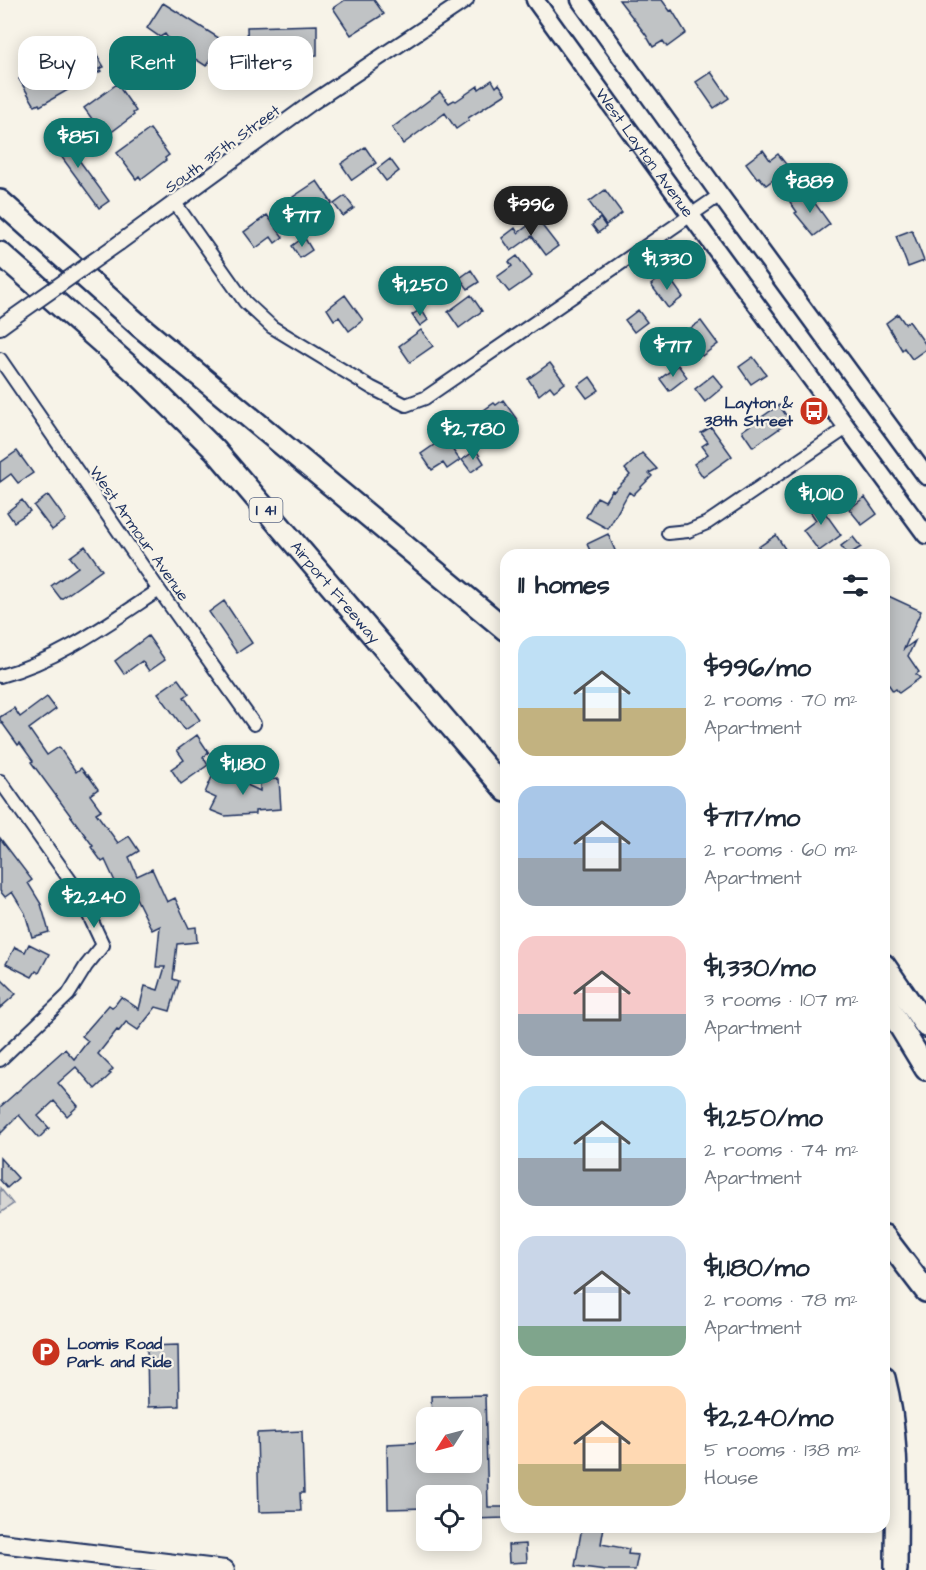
<!DOCTYPE html>
<meta charset="utf-8">
<style>
body{margin:0;font-family:"Architects Daughter",sans-serif;background:#f2f2f3;color:#1f2937;height:100vh;display:flex;flex-direction:column;font-size:22px;white-space:nowrap}
*{box-sizing:border-box;margin:0}
p{font-size:20px;color:#747a83}
.icon{flex:none;width:33px;height:33px;fill:none;stroke:currentColor;stroke-width:2;stroke-linecap:round;stroke-linejoin:round}
.map{position:relative;flex:1;overflow:hidden}
.side{position:absolute;left:500px;top:549px;width:390px;height:984px;display:flex;flex-direction:column;background:#fff;border-radius:18px;box-shadow:0 3px 15px #0003}
.side>*{flex:none}
.hud{position:absolute;left:18px;top:36px;width:392px;height:54px;display:flex;gap:12px}
.needle{width:39px;rotate:234deg}
.buttons{position:absolute;left:416px;top:1407px;display:grid;gap:12px}
.buttons a{display:grid;place-items:center;width:66px;height:66px;border-radius:12px;background:#fff;box-shadow:0 3px 15px #0003;font-size:30px}
.price{position:absolute;translate:-50% -51px;padding:0 14px;border-radius:21px;background:#0f766e;color:#fff;font-size:20px;line-height:39px;filter:drop-shadow(0 2px 3px #0008)}
.price::after{content:'';position:absolute;left:50%;top:36px;width:18px;height:14px;margin-left:-9px;background:inherit;clip-path:polygon(0 0,100% 0,50% 100%)}
.price.on{background:#222;color:#fff}
ul{padding:0;list-style:none}
li{display:flex;align-items:center;gap:18px;height:150px;padding:0 18px}
li span{display:grid;place-items:center;flex:none;width:168px;height:120px;border-radius:18px;color:#555}
li>.icon{margin-inline-start:auto}
span .icon{width:72px;height:72px;fill:#fffc;stroke-width:1}
li b{font-size:26px}
h2{display:flex;justify-content:space-between;align-items:center;height:72px;padding:0 18px;font-size:26px}
.chip{padding:0 21px;border-radius:18px;background:#fff;box-shadow:0 3px 15px #0003;font-size:21px;line-height:54px}
.chip.on{background:#0f766e;color:#fff}
.map>svg:first-child{display:block}
.green{fill:#d7d6d4;stroke:#798299;stroke-width:1.5}
.building{fill:#c0c3c5;stroke:#1b2f5e;stroke-width:1.5}
.lines{fill:none;stroke-linecap:round;stroke-linejoin:round}
.minor-casing{stroke:#1b2f5e;stroke-width:16}
.tertiary-casing{stroke:#1b2f5e;stroke-width:18}
.secondary-casing{stroke:#1b2f5e;stroke-width:21}
.primary-casing{stroke:#1b2f5e;stroke-width:22}
.motorway-casing{stroke:#1b2f5e;stroke-width:26}
.minor{stroke:#f7f3e8;stroke-width:12}
.tertiary{stroke:#f7f3e8;stroke-width:14}
.secondary{stroke:#f7f3e8;stroke-width:16}
.primary{stroke:#f7f3e8;stroke-width:18}
.motorway{stroke:#f7f3e8;stroke-width:21}
.tertiary-bridge-casing{stroke:#1b2f5e;stroke-width:18;stroke-linecap:butt}
.tertiary-bridge{stroke:#f7f3e8;stroke-width:14}
.labels{text-anchor:middle;stroke-width:4.5;stroke-linejoin:round;paint-order:stroke}
.shield{fill:#f7f3e8;stroke:#5d6a87;stroke-width:1.5}
.shield-label{font-size:15px;font-weight:bold;fill:#1b2f5e}
.street-label{font-size:16px;fill:#1b2f5e;stroke:#f7f3e8}
.poi-label{font-size:16px;font-weight:bold;fill:#1b2f5e;stroke:#f7f3e8;text-anchor:end}
</style>
<div class="map">
<svg width="926" height="1570" viewBox="0 0 926 1570">
<rect width="100%" height="100%" fill="#f7f3e8"/>
<filter id="ink" filterUnits="userSpaceOnUse"><feTurbulence type="fractalNoise" baseFrequency=".0167" numOctaves="2"/><feDisplacementMap in="SourceGraphic" scale="12" xChannelSelector="R" yChannelSelector="G"/><feConvolveMatrix kernelMatrix="1 2 1 2 8 2 1 2 1" color-interpolation-filters="sRGB"/></filter>
<g filter="url(#ink)">
<path class="green" d="M0,1188L13,1204L0,1213Z"/>
<path class="building" d="M345,0H374L384,14L351,35L333,8Z
M619,0H662L670,11L672,10L686,33L667,47L663,41L653,47L646,35Z
M163,3L222,40L206,66L172,44L165,34L160,37L147,28Z
M317,25V55L248,56L247,27Z
M87,39L104,67L99,69L101,71L40,106L39,104L35,106L19,79Z
M711,72L729,98L714,108L696,82Z
M492,80L496,87L499,84L506,94L468,118L469,120L456,129L445,113L403,144L392,128L440,92L449,103L454,100L456,101L478,86L479,89Z
M117,84L136,111L133,113L134,115L109,134L107,131L103,134L84,108Z
M150,129L169,155L165,158L166,160L141,179L139,176L136,179L117,153Z
M57,130L109,201L99,208L47,137Z
M365,147L376,163L352,180L341,164Z
M763,150L770,160L778,154L789,168L766,185L759,177L757,178L746,163Z
M390,159L399,171L386,181L377,169Z
M317,181L332,203L323,209L319,203L304,213L293,197Z
M605,190L622,213L606,225L589,202Z
M806,191L830,224L814,236L795,213L797,212L790,202Z
M345,196L354,208L343,216L334,204Z
M267,215L283,237L275,243L271,237L256,248L244,232Z
M600,218L606,227L598,233L592,225Z
M537,219L558,246L546,255L532,236L511,251L502,238L515,228L518,233Z
M912,230L924,261L908,267L896,236Z
M304,237L312,250L300,258L292,246Z
M517,256L532,276L509,292L497,277L512,266L509,262Z
M471,270L479,282L468,289L460,278Z
M666,273L683,297L668,308L651,285Z
M345,295L363,320L349,331L339,317L334,320L327,309Z
M471,295L482,311L459,328L448,312Z
M421,309L428,320L420,326L412,315Z
M638,310L647,322L634,332L625,320Z
M898,314L905,324L909,321L926,345V349L912,359L904,348L902,350L886,323Z
M701,321L718,344L702,356L685,332Z
M421,330L433,346L410,362L399,346Z
M753,357L766,374L751,384L739,367Z
M550,363L565,383L554,391L550,386L539,395L528,379Z
M678,365L687,377L669,391L660,379Z
M713,375L723,387L705,402L695,389Z
M590,377L599,390L587,398L578,386Z
M503,400L518,421L493,438L485,428L483,429L474,417L494,403L496,405Z
M779,405L790,421L753,447L742,431Z
M711,427L732,456L703,477L694,464L708,454L702,446L708,442L701,433Z
M444,438L460,460L447,469L443,463L432,470L421,454Z
M476,450L484,463L471,472L462,460Z
M17,451L33,473L18,483L11,474L0,482V463Z
M642,453L657,469L649,473L652,476L633,495L629,492L608,529L586,517L597,497L605,501L612,490L614,491L630,475L625,469Z
M48,495L66,520L52,530L34,506Z
M819,497L827,507L823,510L841,535L819,551L803,530L816,520L806,506Z
M865,497L877,514L862,525L849,509Z
M22,500L30,511L14,522L7,512Z
M608,534L617,555H592L587,544Z
M776,535L789,555H747Z
M853,537L861,547L848,555L841,546Z
M85,546L102,570L61,599L51,586L78,567L70,557Z
M884,594L921,611L904,649L915,641L908,656L919,672L916,674L920,678L899,693L896,689L893,691L884,678Z
M224,601L252,643L237,653L209,612Z
M148,636L165,660L149,671L142,661L124,674L115,661Z
M178,679L189,694L184,697L200,720L185,730L158,693Z
M47,697L56,709L29,729L47,755L59,747L76,772L81,768L87,776L88,775L98,789L90,795L101,810L96,813L118,843L129,836L139,851L129,857L137,876L152,869L167,902L175,898L189,928L196,927L197,942L177,944L173,979L179,981L170,1011L156,1007L138,1030L126,1022L119,1031L117,1030L98,1054L113,1069L109,1073L111,1074L95,1089L76,1067L58,1083L78,1106L67,1116L54,1101L38,1116L49,1128L39,1138L19,1115L0,1134V1107L65,1049L74,1059L88,1041L82,1036L109,1005L112,1007L115,1005L121,997L139,1009L145,986L158,990L165,967H156L160,926L152,930L135,896L129,899L123,888L119,890L105,860L102,862L91,847L93,846L31,762L33,761L20,743L18,745L0,720V717L14,708L20,717Z
M197,735L209,753L203,757L208,765L181,784L171,769L184,760L177,750Z
M215,770L260,791V780L279,779L281,809L255,811V814L225,816L210,810L216,798L205,793Z
M0,838L32,880L28,883L41,904L49,932L32,937L25,913L12,892L5,897L0,891Z
M29,944L49,954L39,973L36,971L32,977L6,964L15,947L25,952Z
M0,978L16,994L0,1008Z
M0,1158L18,1178L7,1188L0,1180Z
M178,1345L179,1406L148,1407L147,1346Z
M485,1395L488,1507H506V1518L471,1519V1496H426V1508L388,1509L387,1444L426,1442V1462H471V1418H432L431,1396Z
M302,1431L304,1493H300L301,1511L259,1512L257,1433Z
M582,1527H604L601,1544L629,1549L628,1554L638,1555L635,1570H606L575,1566Z
M526,1544L527,1562L509,1563L508,1545Z"/>
<g class="lines">
<g class="minor-casing">
<path id="minor" d="M175,203L245,302L272,327L372,388L406,405L425,398L720,195
M0,359L159,590L254,724
M668,533L688,531L707,523L848,427
M0,676C59,660 109,623 159,590
M0,781L77,890L103,945L86,966L68,995L0,1060"/>
</g>
<g class="tertiary-casing">
<path id="tertiary" d="M119,243L310,104L466,0
M0,327L11,319"/>
</g>
<g class="secondary-casing">
<g id="secondary">
<path id="s1" d="M535,0L690,214L926,535"/>
<path d="M580,0L720,195L926,476"/>
</g>
</g>
<g class="primary-casing">
<path id="primary" d="M0,1543L225,1570"/>
</g>
<g class="motorway-casing">
<g id="motorway">
<path d="M0,201L141,327L506,630"/>
<path id="s2" d="M0,253L141,377L215,450L506,791"/>
<path d="M884,965L926,1026"/>
<path d="M884,1000L926,1069"/>
<path d="M884,1236L926,1291"/>
<path d="M884,1378C900,1439 896,1507 896,1570"/>
</g>
</g>
<use href="#minor" class="minor"/>
<use href="#tertiary" class="tertiary"/>
<use href="#secondary" class="secondary"/>
<use href="#primary" class="primary"/>
<use href="#motorway" class="motorway"/>
<g class="tertiary-bridge-casing">
<path id="tertiary-bridge" d="M11,319L119,243"/>
</g>
<use href="#tertiary-bridge" class="tertiary-bridge"/>
</g>
</g>
<defs>
<g id="bus-disc" transform="scale(1.5)"><circle r="9.5" fill="#c8321e" stroke="#f7f3e8"/><path d="M-5-6H5V4H4V6H2V4H-2V6H-4V4H-5ZM-3.5-4V0h7V-4ZM-3.5 1.2v1.5H-2V1.2ZM2 1.2v1.5H3.5V1.2Z" fill="#fff"/></g>
<g id="parking-disc" transform="scale(1.5)"><circle r="9.5" fill="#c8321e" stroke="#f7f3e8"/><path d="M-3.5-5.5H1a3.5 3.5 0 0 1 0 7H-1V5.5H-3.5ZM-1-3.4V-.6H.8a1.4 1.4 0 0 0 0-2.8Z" fill="#fff"/></g>
</defs>
<g fill-rule="evenodd">
<use href="#bus-disc" x="814" y="411"/>
<use href="#parking-disc" x="46" y="1352"/>
</g>
<g class="labels">
<rect class="shield" x="249.5" y="498" width="33" height="24" rx="4.5"/>
<g class="shield-label">
<text x="266" y="515">I 41</text>
</g>
<g class="street-label">
<text transform="translate(222 148) rotate(-36)" y="6">South 35th Street</text>
<text dy="6" stroke="none"><textPath href="#s1" startOffset="188">West Layton Avenue</textPath></text>
<text transform="translate(140 533) rotate(55)" y="6">West Armour Avenue</text>
<text dy="6" stroke="none"><textPath href="#s2" startOffset="478">Airport Freeway</textPath></text>
</g>
<g class="poi-label">
<text x="793" y="408">Layton &amp;<tspan x="793" dy="18">38th Street</tspan></text>
<text x="67" y="1349" text-anchor="start">Loomis Road<tspan x="67" dy="18">Park and Ride</tspan></text>
</g>
</g>
</svg>
<div class="buttons">
<a><svg class="needle" viewBox="-14 -14 28 28"><path d="M0-13l5 13h-10z" fill="#e53935"/><path d="M0 13l5-13h-10z" fill="#747a83"/></svg></a>
<a><svg class="icon" aria-label="locate" viewBox="0 0 24 24"><circle cx="12" cy="12" r="6"/><path d="M12 2v4M12 18v4M2 12h4M18 12h4"/></svg></a>
</div>
<b class="price" style="left:78px;top:169px">$851</b>
<b class="price" style="left:810px;top:214px">$889</b>
<b class="price on" style="left:531px;top:237px">$996</b>
<b class="price" style="left:302px;top:248px">$717</b>
<b class="price" style="left:667px;top:291px">$1,330</b>
<b class="price" style="left:420px;top:317px">$1,250</b>
<b class="price" style="left:673px;top:378px">$717</b>
<b class="price" style="left:473px;top:461px">$2,780</b>
<b class="price" style="left:821px;top:526px">$1,010</b>
<b class="price" style="left:243px;top:796px">$1,180</b>
<b class="price" style="left:94px;top:929px">$2,240</b>
<div class="hud">
<a class="chip">Buy</a>
<a class="chip on">Rent</a>
<a class="chip">Filters</a>
</div>
<section class="side">
<h2>11 homes<svg class="icon" aria-label="filters" viewBox="0 0 24 24"><path d="M4 7h16M4 17h16"/><circle cx="9" cy="7" r="2"/><circle cx="15" cy="17" r="2"/></svg></h2>
<ul>
<li><span style="background:linear-gradient(#bfe0f5 60%,#c2b280 0)"><svg class="icon" aria-label="home" viewBox="0 0 24 24"><path d="M3 11l9-7 9 7M6 9v11h12V9"/></svg></span><div><b>$996/mo</b><p>2 rooms · 70 m²</p><p>Apartment</p></div></li>
<li><span style="background:linear-gradient(#a9c7e8 60%,#9aa5b1 0)"><svg class="icon" aria-label="home" viewBox="0 0 24 24"><path d="M3 11l9-7 9 7M6 9v11h12V9"/></svg></span><div><b>$717/mo</b><p>2 rooms · 60 m²</p><p>Apartment</p></div></li>
<li><span style="background:linear-gradient(#f6c9c9 65%,#9aa5b1 0)"><svg class="icon" aria-label="home" viewBox="0 0 24 24"><path d="M3 11l9-7 9 7M6 9v11h12V9"/></svg></span><div><b>$1,330/mo</b><p>3 rooms · 107 m²</p><p>Apartment</p></div></li>
<li><span style="background:linear-gradient(#bfe0f5 60%,#9aa5b1 0)"><svg class="icon" aria-label="home" viewBox="0 0 24 24"><path d="M3 11l9-7 9 7M6 9v11h12V9"/></svg></span><div><b>$1,250/mo</b><p>2 rooms · 74 m²</p><p>Apartment</p></div></li>
<li><span style="background:linear-gradient(#c9d6e8 75%,#7fa58c 0)"><svg class="icon" aria-label="home" viewBox="0 0 24 24"><path d="M3 11l9-7 9 7M6 9v11h12V9"/></svg></span><div><b>$1,180/mo</b><p>2 rooms · 78 m²</p><p>Apartment</p></div></li>
<li><span style="background:linear-gradient(#ffd9b3 65%,#c2b280 0)"><svg class="icon" aria-label="home" viewBox="0 0 24 24"><path d="M3 11l9-7 9 7M6 9v11h12V9"/></svg></span><div><b>$2,240/mo</b><p>5 rooms · 138 m²</p><p>House</p></div></li>
</ul>
</section>
</div>
